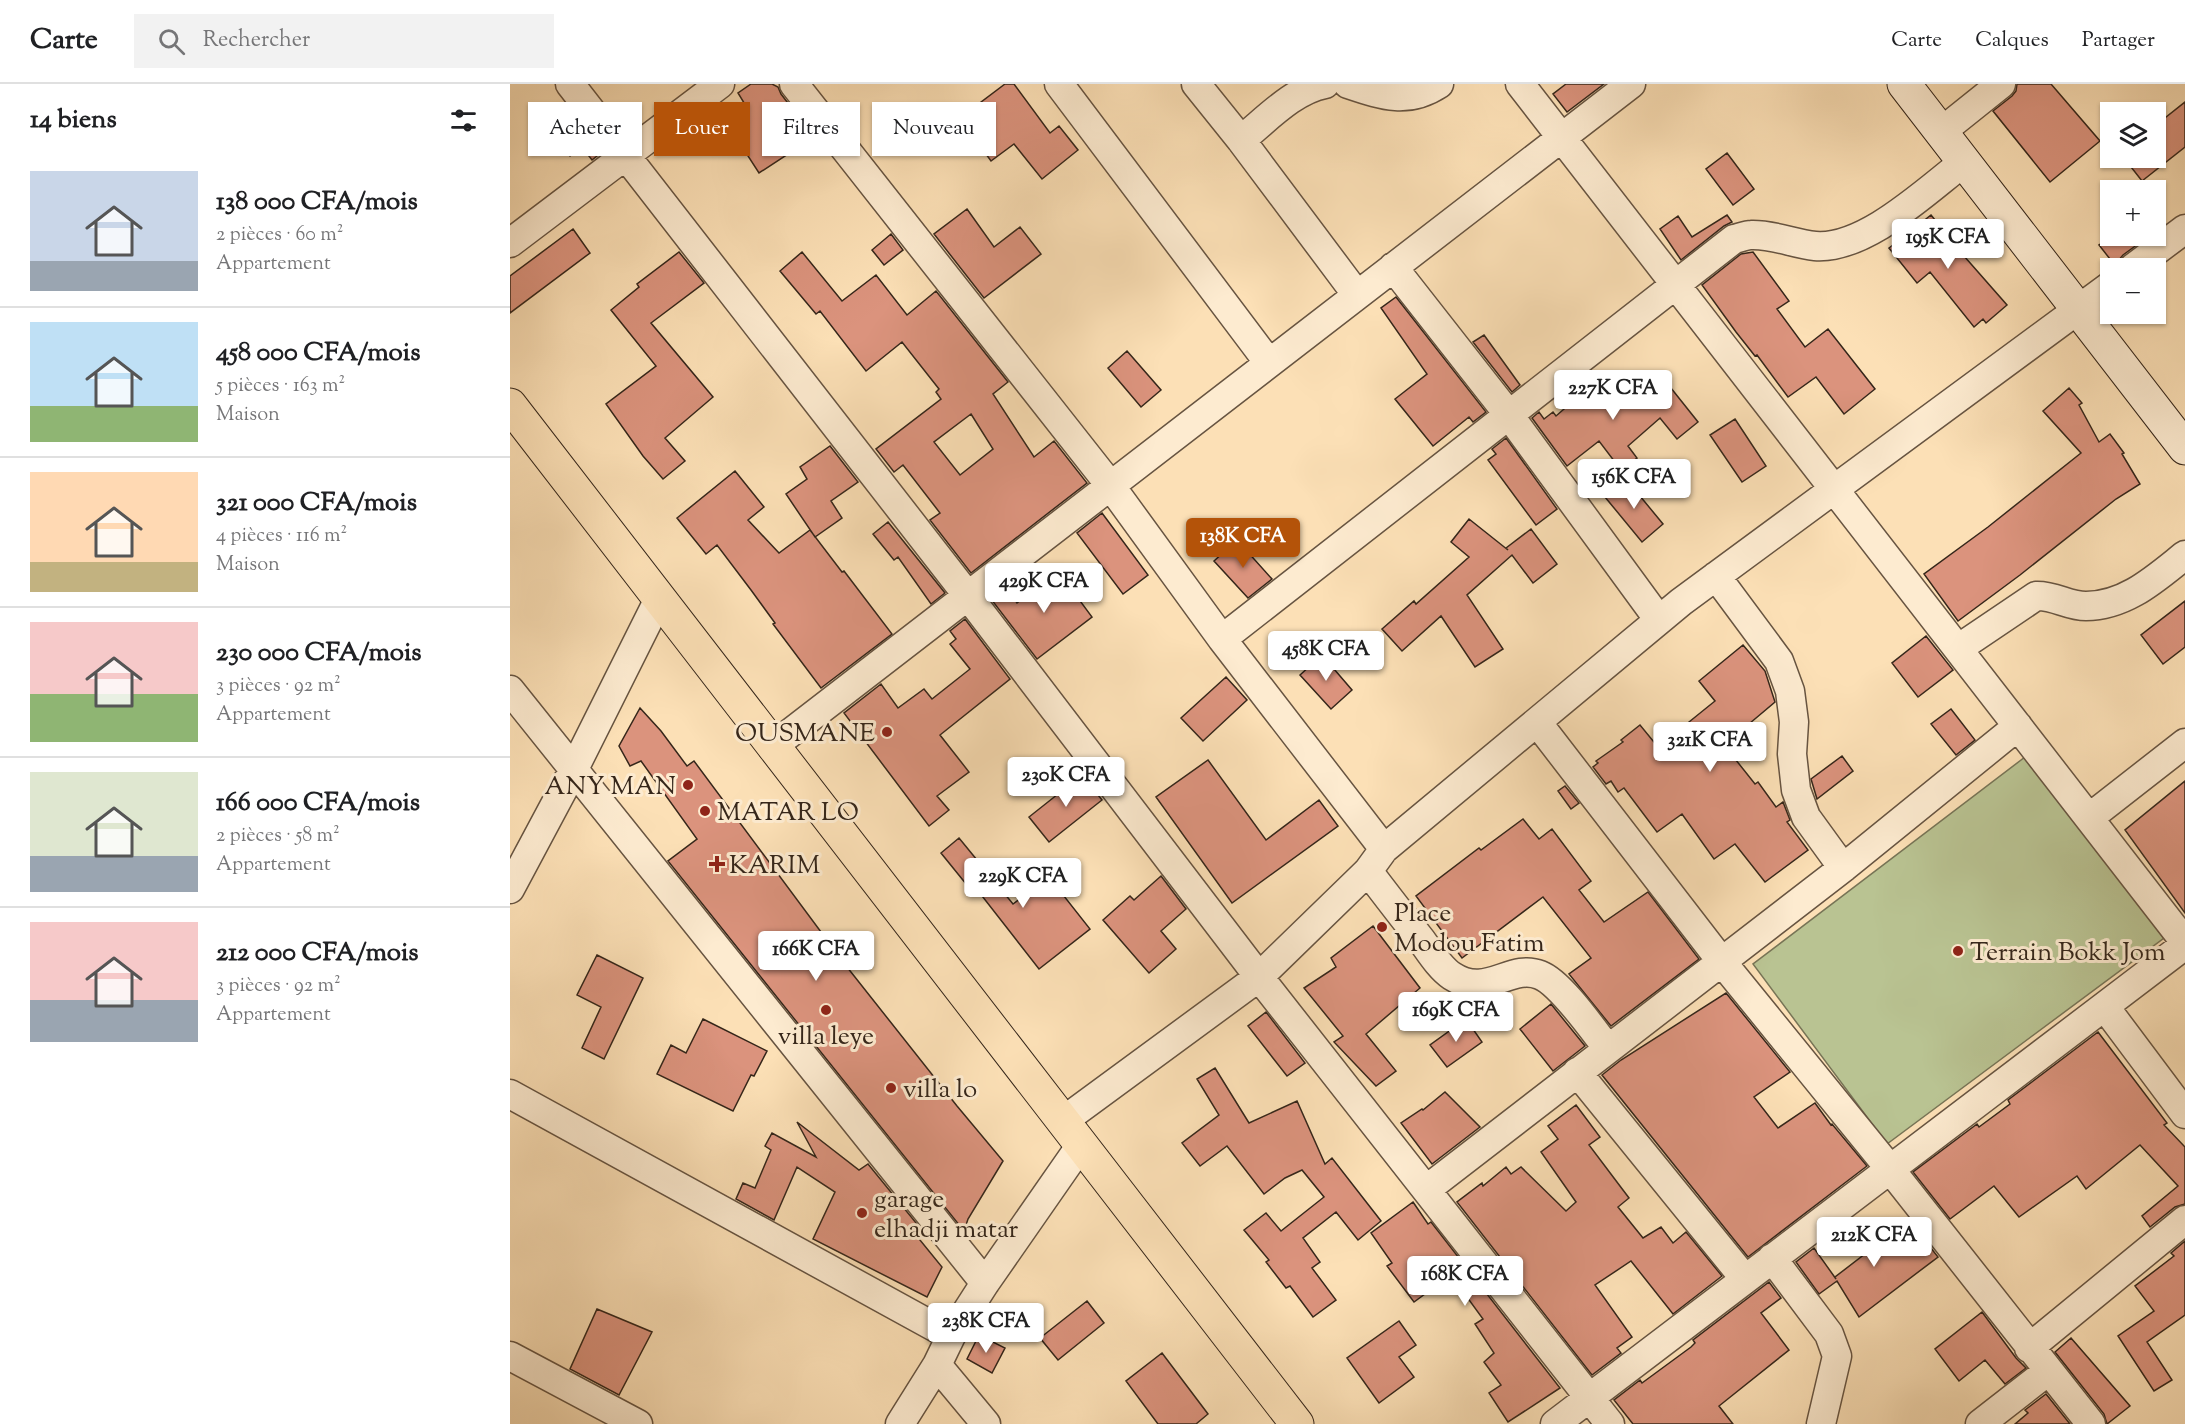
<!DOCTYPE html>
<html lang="fr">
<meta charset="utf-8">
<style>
body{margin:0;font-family:"Sorts Mill Goudy",serif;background:#f2f2f2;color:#202124;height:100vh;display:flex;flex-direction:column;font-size:22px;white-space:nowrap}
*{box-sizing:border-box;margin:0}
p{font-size:20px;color:#757577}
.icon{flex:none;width:33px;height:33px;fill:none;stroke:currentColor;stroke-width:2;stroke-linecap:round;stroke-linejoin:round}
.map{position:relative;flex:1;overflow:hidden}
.details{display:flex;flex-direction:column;background:#fff;width:510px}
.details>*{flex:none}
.guide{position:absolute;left:18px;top:18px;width:570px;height:54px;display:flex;gap:12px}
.tools{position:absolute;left:1590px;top:18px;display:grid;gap:12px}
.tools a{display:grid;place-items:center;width:66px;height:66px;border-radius:0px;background:#fff;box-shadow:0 2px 4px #0004;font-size:30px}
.price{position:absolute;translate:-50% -51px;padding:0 14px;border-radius:6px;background:#fff;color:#222;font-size:20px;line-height:39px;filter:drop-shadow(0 2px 3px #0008)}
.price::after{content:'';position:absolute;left:50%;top:36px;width:18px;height:14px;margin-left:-9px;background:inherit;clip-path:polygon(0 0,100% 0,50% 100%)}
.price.active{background:#b45309;color:#fff}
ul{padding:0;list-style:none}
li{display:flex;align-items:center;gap:18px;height:150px;padding:0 30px}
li+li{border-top:2px solid #e0e0e0}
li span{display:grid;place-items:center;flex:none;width:168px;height:120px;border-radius:0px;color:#555}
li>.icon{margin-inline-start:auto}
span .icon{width:72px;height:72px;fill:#fffc;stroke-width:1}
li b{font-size:26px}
h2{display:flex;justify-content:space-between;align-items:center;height:72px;padding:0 30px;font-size:26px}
.chip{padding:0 21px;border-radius:0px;background:#fff;box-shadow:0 2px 4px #0004;font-size:21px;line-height:54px}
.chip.active{background:#b45309;color:#fff}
header{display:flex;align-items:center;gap:36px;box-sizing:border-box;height:84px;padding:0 30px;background:#fff;border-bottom:2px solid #e0e0e0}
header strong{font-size:28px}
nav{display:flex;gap:33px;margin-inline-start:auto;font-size:21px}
.search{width:420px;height:54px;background:#f2f2f2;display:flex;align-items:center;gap:15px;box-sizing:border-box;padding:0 21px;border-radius:0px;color:#757577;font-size:22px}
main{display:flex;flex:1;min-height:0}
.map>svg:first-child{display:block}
.green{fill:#b9c392;stroke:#777456;stroke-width:1.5}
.building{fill:#db937d;stroke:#35261a;stroke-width:1.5;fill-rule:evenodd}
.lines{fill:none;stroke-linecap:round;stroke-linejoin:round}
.minor-casing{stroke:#675441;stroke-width:31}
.secondary-casing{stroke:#35261a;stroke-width:35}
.trunk-casing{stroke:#35261a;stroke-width:35}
.minor{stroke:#fdebd0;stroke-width:28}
.secondary{stroke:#fdebd0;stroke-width:33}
.trunk{stroke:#fce0b6;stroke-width:33}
.poi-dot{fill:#8f2418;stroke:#fdebd0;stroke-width:2}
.labels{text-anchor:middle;stroke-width:6;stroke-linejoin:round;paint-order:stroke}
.poi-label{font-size:26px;fill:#35261a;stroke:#fdebd0;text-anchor:start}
</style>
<header>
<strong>Carte</strong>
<div class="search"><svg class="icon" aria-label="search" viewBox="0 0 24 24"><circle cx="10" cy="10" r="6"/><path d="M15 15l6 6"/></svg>Rechercher</div>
<nav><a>Carte</a><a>Calques</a><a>Partager</a></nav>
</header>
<main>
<section class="details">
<h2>14 biens<svg class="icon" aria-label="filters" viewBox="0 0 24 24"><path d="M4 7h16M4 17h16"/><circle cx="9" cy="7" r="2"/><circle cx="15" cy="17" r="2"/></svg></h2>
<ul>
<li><span style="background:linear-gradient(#c9d6e8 75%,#9aa5b1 0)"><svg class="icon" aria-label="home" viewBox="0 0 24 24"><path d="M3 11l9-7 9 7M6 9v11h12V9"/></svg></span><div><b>138 000 CFA/mois</b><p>2 pièces · 60 m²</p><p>Appartement</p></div></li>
<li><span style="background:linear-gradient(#bfe0f5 70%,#8fb573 0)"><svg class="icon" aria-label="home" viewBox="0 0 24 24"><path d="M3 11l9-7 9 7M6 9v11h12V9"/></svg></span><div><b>458 000 CFA/mois</b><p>5 pièces · 163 m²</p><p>Maison</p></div></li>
<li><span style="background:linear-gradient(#ffd9b3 75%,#c2b280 0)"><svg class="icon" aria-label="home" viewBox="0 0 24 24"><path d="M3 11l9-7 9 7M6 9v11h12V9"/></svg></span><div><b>321 000 CFA/mois</b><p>4 pièces · 116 m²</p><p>Maison</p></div></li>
<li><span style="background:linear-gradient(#f6c9c9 60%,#8fb573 0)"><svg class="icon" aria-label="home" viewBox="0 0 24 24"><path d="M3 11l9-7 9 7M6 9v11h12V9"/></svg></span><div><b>230 000 CFA/mois</b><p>3 pièces · 92 m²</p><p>Appartement</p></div></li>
<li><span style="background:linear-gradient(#dfe7d0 70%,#9aa5b1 0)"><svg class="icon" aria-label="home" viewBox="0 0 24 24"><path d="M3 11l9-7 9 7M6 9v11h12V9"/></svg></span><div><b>166 000 CFA/mois</b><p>2 pièces · 58 m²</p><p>Appartement</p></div></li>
<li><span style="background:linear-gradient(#f6c9c9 65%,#9aa5b1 0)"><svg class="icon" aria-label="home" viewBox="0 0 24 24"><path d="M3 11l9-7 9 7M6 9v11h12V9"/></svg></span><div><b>212 000 CFA/mois</b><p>3 pièces · 92 m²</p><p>Appartement</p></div></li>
</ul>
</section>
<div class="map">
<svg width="1675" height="1340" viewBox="0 0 1675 1340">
<rect width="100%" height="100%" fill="#fce0b6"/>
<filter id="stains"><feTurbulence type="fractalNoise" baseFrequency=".00333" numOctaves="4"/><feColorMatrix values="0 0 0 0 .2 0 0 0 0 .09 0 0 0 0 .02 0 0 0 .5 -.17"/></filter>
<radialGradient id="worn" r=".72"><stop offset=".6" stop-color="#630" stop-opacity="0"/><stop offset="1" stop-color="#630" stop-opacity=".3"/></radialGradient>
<path class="green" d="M1515,673L1654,854L1377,1060L1243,880Z"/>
<path class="building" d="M241,0H262L268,3L271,10L304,53L249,89L218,41L239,27L228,9Z
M495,0H504L540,49L549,42L568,66L532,95L504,60L481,77L450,34Z
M1056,0H1094L1057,28L1043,10Z
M1507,0H1541L1590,57L1540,98L1483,27L1502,12L1506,7Z
M1675,18V63L1632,97L1614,74H1646V41Z
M60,27L92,68L82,76L72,63L60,72L38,43Z
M1217,69L1244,105L1223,121L1196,85Z
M457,125L484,163L510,143L531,170L474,214L424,150Z
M1217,131L1222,138L1214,142L1171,176L1150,145L1168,132L1182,153Z
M1421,131L1454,172L1497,221L1476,239L1473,235L1464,243L1420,188L1407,199L1379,164Z
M63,145L80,169L0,229V192Z
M381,150L393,166L374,181L362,166Z
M1603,152H1639L1613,171L1608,177L1607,184L1589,161Z
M169,168L194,199L141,239L203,313L155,354L175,377L153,395L133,372L96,320L146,282L101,226L129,203L127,200Z
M292,168L332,217L366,191L397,231L426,207L498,298L483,310L524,373L544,357L577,399L461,489L420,436L430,429L393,381L384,388L366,365L431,315L426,308L429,305L392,258L356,287L310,227L306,230L270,187ZM461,330L483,365L450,391L424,358Z
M1243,168L1279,217L1267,225L1295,263L1318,245L1365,305L1334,330L1306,293L1278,313L1247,271L1245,272L1226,248L1192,201L1231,170Z
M886,213L976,328L963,338L959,333L923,362L885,315L917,290L871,224Z
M974,251L1010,301L1002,308L963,258Z
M617,267L651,306L631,323L598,284Z
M1092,292L1118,321L1153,294L1188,338L1167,355L1150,334L1118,362L1127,374L1111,386L1089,357L1057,382L1022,334L1029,328L1034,335L1043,328L1046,332Z
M1559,304L1572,319L1569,321L1589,358L1600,350L1614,369L1612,370L1630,400L1606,415L1510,491L1448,537L1414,490L1478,443L1571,369L1533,327Z
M1225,335L1256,382L1232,398L1200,351Z
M996,354L1047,425L1026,441L978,376L986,370L982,365Z
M320,362L348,398L321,417L332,434L305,453L276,410L297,395L290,383Z
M225,387L254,423L238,436L269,469L300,446L332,488L334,487L382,550L311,604L263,540L265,539L241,506L207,461L196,470L167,434Z
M1116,395L1153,440L1132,458L1095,413Z
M592,429L638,491L613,510L567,449Z
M959,435L998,466L996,464L1021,445L1047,480L1023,499L1002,471L957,511L993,565L965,583L931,532L892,567L872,545L904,517L906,520L959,473L941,458Z
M378,438L435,509L421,520L388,473L384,476L363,450Z
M727,456L762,495L738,514L704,477Z
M548,487L582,533L527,575L481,515L496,503L507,519Z
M1675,517V563L1653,580L1631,551Z
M455,535L500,595L430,651L459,688L427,712L439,726L419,742L334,629L371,600L388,624L414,605L422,615L460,585L440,560L446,555L440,547Z
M1416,552L1443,586L1408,613L1382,579Z
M1233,561L1255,587L1265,618L1214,661L1245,700L1248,698L1266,723L1273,718L1280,736L1277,738L1298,766L1255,798L1225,760L1204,775L1172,730L1147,748L1114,704L1108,708L1101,697L1096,700L1083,683L1088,679L1086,677L1113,658L1111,656L1130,641L1148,663L1205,617L1189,597Z
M812,571L842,606L821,625L790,591Z
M716,593L737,616L693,657L671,634Z
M130,624L151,647L177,682L184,677L337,883L447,1022L493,1077L458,1135L454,1147L158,777L187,755L131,677L120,682L109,662Z
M1441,625L1465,656L1446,671L1421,640Z
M1332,672L1343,687L1307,715L1301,695Z
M698,676L756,756L809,716L828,742L722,819L646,713Z
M572,691L592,716L539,758L519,733Z
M1675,697V829L1615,746Z
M1055,702L1069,719L1061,725L1048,707Z
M1013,735L1029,755L1042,745L1081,797L1069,806L1094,838L1138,808L1189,875L1101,942L1059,890L1081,874L1033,813L952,874L906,812L969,764L971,766Z
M449,754L503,820L539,793L580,845L529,885L469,808L465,811L431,769Z
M651,792L676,825L651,847L666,865L639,889L593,836L620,812L624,816Z
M863,842L910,904L856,950L886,987L866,1002L824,958L833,952L794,904L826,883L821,874Z
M87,871L133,894L94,975L72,964L91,923L67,911Z
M1216,909L1280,988L1244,1013L1268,1044L1305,1019L1321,1041L1322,1040L1357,1082L1238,1173L1092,991L1111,976Z
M1041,920L1075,962L1043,987L1010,945Z
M756,928L795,979L777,992L738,942Z
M193,935L257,967L244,992L241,991L223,1027L147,990L161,961L176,969Z
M956,935L972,958L937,983L920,961Z
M1588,948L1657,1039L1654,1041L1675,1063V1120L1665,1123L1640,1143L1632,1132L1668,1102L1630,1061L1576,1105L1567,1092L1509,1133L1484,1102L1440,1135L1403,1088L1467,1040L1469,1043L1500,1020L1498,1016Z
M705,984L739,1039L787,1017L815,1080L822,1074L871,1137L848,1156L826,1128L793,1154L810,1178L802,1184L826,1216L803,1233L780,1202L776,1204L756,1178L759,1176L734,1146L756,1129L771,1147L814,1113L792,1086L775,1094L754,1110L717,1062L690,1082L672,1059L709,1031L687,995Z
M935,1008L970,1043L922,1080L891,1039L912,1025L913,1026Z
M1066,1021L1090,1053L1079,1061L1119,1114L1108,1123L1133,1154L1151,1143L1163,1159L1176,1148L1212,1192L1163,1230L1121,1177L1085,1201L1122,1253L1107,1264L1111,1269L1082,1291L947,1118L972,1099L973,1102L996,1083L1001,1090L1011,1083L1056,1127L1066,1118L1031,1068L1048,1055L1038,1042Z
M287,1038L349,1086L358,1080L411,1145H401L432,1183L417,1213L303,1155L325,1108L287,1083L264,1136L226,1115L233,1099L245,1104L261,1066L255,1062L262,1049L306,1073Z
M903,1118L918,1140L921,1138L1050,1304L998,1338L979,1309L991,1301L974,1278L984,1269L965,1240L973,1235L941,1191L904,1218L877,1182L882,1179L861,1149Z
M1399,1136L1428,1173L1349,1233L1327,1197L1309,1210L1286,1178L1304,1164L1326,1195L1325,1193Z
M1675,1157V1231L1637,1258L1662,1296L1644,1307L1608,1252L1644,1227L1625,1202L1664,1172L1661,1169Z
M1259,1198L1271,1214L1251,1229L1279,1266L1209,1322L1223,1340H1123L1104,1316L1130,1296L1132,1299L1181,1263L1185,1259L1183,1256Z
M577,1217L594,1239L548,1276L530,1254Z
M87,1225L142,1248L109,1311L60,1285Z
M1472,1228L1506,1274L1516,1284L1495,1300L1475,1276L1449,1297L1425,1265Z
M889,1237L906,1261L889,1273L904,1293L869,1319L837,1274Z
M469,1251L495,1264L482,1289L457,1275Z
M1561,1254L1620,1322L1597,1340L1594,1330L1545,1268Z
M652,1269L698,1330L686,1340H648L616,1297Z
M1536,1310L1560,1340H1505L1518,1329L1515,1326Z"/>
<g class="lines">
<g class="minor-casing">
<path id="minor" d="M60,0L458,512L749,893L1100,1340
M284,0L600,401L712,555L874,765
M549,0L759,279
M686,0L731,56L847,211
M838,0C871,11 897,21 929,0
M1010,0L1675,858
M1431,48L1491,0
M731,56C756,36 783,6 815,0
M0,159L210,0
M883,183L999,331L1149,536
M1623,184L1675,145
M1206,492L1269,577L1280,607L1284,638L1282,670L1286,706L1296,733L1333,784
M712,555L1224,155C1229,154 1236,151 1241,151C1263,150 1284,160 1305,162C1355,166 1416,107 1454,78
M1449,564L1526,512C1544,511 1558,522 1576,522C1616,522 1646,494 1675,471
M0,606L475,1199
M1027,638L1212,878L1380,1085L1581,1340
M262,663L1121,0
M1579,734L1675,659
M858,787C876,811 894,834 912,857C920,868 930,884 942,892C977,915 1000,879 1030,891C1051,899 1083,946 1098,965
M0,805L64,685L149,515
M1595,923L1675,1030
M1067,988L1235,1195
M0,1010L441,1252
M553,1037L749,893L858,787L874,765L1171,518L1600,202
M917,1105L1333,784L1508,642
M1262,1174L1319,1250L1327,1272L1311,1340
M1519,1264L1675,1136
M0,1272L128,1340
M427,1281L476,1340
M390,1340L427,1281L441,1252L475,1199L571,1061
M1045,1340L1675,861
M1470,1340L1538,1287"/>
</g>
<g class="secondary-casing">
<path id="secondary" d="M1394,0L1675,364"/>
</g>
<g class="trunk-casing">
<path id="trunk" d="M0,321C261,661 525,1000 787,1340"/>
</g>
<use href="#minor" class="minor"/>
<use href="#secondary" class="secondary"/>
<use href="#trunk" class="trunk"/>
</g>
<g class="poi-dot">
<circle cx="377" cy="648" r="6"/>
<circle cx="178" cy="701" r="6"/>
<circle cx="195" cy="727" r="6"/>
<path d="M204 771h6v6h6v6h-6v6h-6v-6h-6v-6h6z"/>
<circle cx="872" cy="843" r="6"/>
<circle cx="1448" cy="867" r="6"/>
<circle cx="316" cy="926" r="6"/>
<circle cx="381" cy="1004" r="6"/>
<circle cx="352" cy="1129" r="6"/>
</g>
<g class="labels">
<g class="poi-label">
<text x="365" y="657" text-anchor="end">OUSMANE</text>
<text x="166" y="710" text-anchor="end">ANY MAN</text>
<text x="207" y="736">MATAR LO</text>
<text x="219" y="789">KARIM</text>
<text x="884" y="837">Place<tspan x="884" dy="30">Modou Fatim</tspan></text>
<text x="1460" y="876">Terrain Bokk Jom</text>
<text x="316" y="960" text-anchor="middle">villa leye</text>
<text x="393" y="1013">villa lo</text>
<text x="364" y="1123">garage<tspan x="364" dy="30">elhadji matar</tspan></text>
</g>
</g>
<rect width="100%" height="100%" filter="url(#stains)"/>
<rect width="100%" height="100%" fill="url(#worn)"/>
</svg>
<div class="tools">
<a><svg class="icon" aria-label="layers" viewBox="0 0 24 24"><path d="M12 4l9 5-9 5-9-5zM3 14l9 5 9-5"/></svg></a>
<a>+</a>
<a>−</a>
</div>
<b class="price" style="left:1438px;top:186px">195K CFA</b>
<b class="price" style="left:1103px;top:337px">227K CFA</b>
<b class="price" style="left:1124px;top:426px">156K CFA</b>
<b class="price active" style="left:733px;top:485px">138K CFA</b>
<b class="price" style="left:534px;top:530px">429K CFA</b>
<b class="price" style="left:816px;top:598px">458K CFA</b>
<b class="price" style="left:1200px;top:689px">321K CFA</b>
<b class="price" style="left:556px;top:724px">230K CFA</b>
<b class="price" style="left:513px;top:825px">229K CFA</b>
<b class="price" style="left:306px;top:898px">166K CFA</b>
<b class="price" style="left:946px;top:959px">169K CFA</b>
<b class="price" style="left:1364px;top:1184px">212K CFA</b>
<b class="price" style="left:955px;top:1223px">168K CFA</b>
<b class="price" style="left:476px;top:1270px">238K CFA</b>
<div class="guide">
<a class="chip">Acheter</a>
<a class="chip active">Louer</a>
<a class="chip">Filtres</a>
<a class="chip">Nouveau</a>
</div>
</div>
</main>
